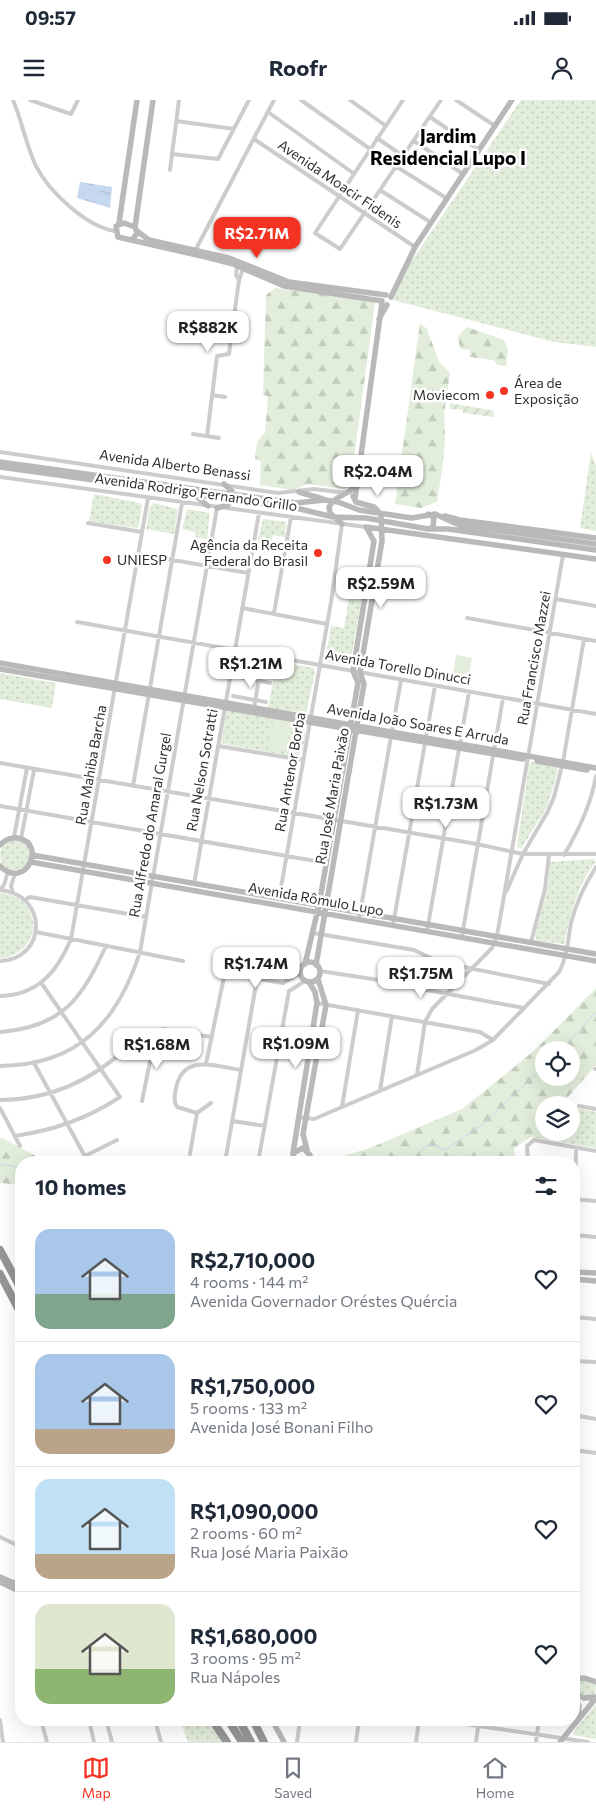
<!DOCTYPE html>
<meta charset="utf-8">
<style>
body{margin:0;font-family:Commissioner,sans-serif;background:#f6f6f7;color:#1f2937;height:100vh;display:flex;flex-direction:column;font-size:19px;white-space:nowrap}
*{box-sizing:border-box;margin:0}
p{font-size:16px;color:#747a83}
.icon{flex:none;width:28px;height:28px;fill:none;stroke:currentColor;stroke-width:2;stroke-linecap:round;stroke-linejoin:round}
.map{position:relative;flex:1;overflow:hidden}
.side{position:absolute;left:15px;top:1056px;width:565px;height:570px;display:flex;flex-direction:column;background:#fff;border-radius:20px;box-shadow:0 5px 20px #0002}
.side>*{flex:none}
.buttons{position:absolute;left:535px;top:941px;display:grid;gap:10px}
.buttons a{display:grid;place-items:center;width:45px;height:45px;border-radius:50%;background:#fff;box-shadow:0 5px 20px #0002;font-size:25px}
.price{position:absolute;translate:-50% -42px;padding:0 11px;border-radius:10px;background:#fff;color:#222;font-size:16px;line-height:32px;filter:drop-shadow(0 1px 2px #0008)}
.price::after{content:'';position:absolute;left:50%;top:30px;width:15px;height:11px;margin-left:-8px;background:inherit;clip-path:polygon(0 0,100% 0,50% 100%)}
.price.current{background:#f43322;color:#fff}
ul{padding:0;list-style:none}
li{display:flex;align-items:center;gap:15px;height:125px;padding:0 20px}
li+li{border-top:1px solid #e0e1e3}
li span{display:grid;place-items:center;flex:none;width:140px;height:100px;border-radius:15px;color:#555}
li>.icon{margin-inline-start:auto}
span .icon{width:60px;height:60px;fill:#fffc;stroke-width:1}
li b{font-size:21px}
h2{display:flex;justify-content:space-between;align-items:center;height:60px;padding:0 20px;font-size:21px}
.status{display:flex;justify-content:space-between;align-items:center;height:35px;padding:0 25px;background:#fff;direction:ltr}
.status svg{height:14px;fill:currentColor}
header{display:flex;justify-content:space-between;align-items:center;height:65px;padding:0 20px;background:#fff;font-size:22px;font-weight:700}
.tabs{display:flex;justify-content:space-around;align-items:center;height:70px;border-top:1px solid #e0e1e3;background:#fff;font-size:14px;color:#747a83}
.tabs a{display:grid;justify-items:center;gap:2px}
.tabs .current{color:#f43322}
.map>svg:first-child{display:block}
.grass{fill:url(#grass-dots)}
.forest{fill:url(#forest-firs);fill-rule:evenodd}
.garden{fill:url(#garden-furrows)}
.pitch{fill:#e2eddb}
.water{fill:url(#water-ripples)}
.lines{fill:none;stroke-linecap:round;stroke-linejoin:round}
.stream{stroke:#c5d8ef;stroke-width:1}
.street{stroke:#ccc;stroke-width:4}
.secondary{stroke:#b9b9b9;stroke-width:5.5}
.highway{stroke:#969696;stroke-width:8}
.poi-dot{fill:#f43322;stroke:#fff;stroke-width:2}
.labels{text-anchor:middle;stroke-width:5;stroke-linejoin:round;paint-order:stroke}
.street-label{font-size:14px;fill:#2f2f2f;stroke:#fff}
.poi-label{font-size:14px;fill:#2f2f2f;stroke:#fff;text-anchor:start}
.district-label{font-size:19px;font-weight:bold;fill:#000;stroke:#fff}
</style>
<div class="status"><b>09:57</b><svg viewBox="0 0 49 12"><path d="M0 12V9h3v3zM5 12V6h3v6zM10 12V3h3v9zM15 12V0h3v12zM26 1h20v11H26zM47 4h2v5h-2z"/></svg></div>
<header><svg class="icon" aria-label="menu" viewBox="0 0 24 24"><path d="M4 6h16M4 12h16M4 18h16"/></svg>Roofr<svg class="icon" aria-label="person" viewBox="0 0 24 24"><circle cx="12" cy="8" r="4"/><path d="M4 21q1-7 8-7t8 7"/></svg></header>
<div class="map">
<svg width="596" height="1642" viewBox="0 0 596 1642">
<defs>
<pattern id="grass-dots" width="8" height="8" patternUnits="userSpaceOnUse" patternTransform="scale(1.25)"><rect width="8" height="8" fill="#e2eddb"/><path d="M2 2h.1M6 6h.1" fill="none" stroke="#c2ccbc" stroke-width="1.8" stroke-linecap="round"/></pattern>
<pattern id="forest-firs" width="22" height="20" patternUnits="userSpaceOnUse" patternTransform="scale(1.25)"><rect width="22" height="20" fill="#e2eddb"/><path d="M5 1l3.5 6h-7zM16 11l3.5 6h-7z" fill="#c2ccbc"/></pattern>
<pattern id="garden-furrows" width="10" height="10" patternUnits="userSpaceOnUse" patternTransform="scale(1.25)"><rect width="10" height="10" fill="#e2eddb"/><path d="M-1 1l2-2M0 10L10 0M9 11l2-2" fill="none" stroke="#c2ccbc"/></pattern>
<pattern id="water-ripples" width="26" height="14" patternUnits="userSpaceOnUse" patternTransform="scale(1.25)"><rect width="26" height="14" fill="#c5d8ef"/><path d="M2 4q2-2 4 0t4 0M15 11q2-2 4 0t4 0" fill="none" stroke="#aabacd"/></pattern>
</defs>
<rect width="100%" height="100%" fill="#fff"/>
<path class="grass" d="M521,0H596V247L554,242L393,200L400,178Z
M591,352L596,366V431L580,428Z
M94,394L140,403L142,405L139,426L136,428L89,421Z
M154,403L178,409L174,434L146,429L150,406Z
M187,409L210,413L207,439L195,437V432L182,429Z
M263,419L286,422L285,437L273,435L271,445L257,443Z
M352,479L365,481L350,564L347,566L325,562L331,526L344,528Z
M277,561L314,568L315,572L306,613L268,608Z
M0,573L56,583L52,608L0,599Z
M230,610L303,624C308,632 304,652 297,657L223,644L222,640L226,612Z
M532,662L556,667L558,670L548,705L521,749L517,746L529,665Z
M0 755a15 15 0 1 1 30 0a15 15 0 1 1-30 0Z
M594,759L596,762C577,784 570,817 564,844L537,841L535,836L548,787L550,762Z
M0,793C43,796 45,852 2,858H0Z
M571,1007L596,1012V1048L531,1037L544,1024V1032H571Z
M576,1580H583L596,1585L595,1595L590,1597L576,1593L574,1585Z
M596,1604V1639L573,1635L575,1630Z
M180,1620C206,1620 208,1622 225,1642H188Z"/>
<path class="forest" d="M275,188L371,201L375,203L350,387L344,389L308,384L292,390L260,385L261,362L255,359L257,342L265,332L268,297L263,294L266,195Z
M420,223L427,229L439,262L450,273L444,314L445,339L443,364L437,402L421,408L395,404Z
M467,227L504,240L508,249L506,266L498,265L493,260L470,257V250L460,249L458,236Z
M596,888V965L561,1005H544V1024L534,1035L514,1048L516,1062H323L370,1048L462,1009L534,951ZM544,950H571V978H544Z
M2,1038L36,1056L55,1062H21V1085L0,1083V1039Z"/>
<path class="garden" d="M450,303L494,311V317L463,313V310L450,309Z"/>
<path class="pitch" d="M456,555L472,558L467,585L452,582Z
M273,620L290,623L286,651L268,648Z"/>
<path class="water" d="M80,82L112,87L110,108L77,98Z"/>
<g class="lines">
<path class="stream" d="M562,950L596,912
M406,1062C416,1058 420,1049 430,1044L445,1050L483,1024L544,967
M0,1064L21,1068"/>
<path class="street" d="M13,0C22,21 26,45 36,66C49,92 87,127 115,131
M30,0L71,14L78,0
M301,0L370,49
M350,0L386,26
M403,0L315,133L340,149L441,0
M456,0L495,26
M268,12L353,73
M430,17L479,50
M176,21L234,29
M377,38L403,56
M254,39L415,147
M414,41L463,74
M172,54L218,59L249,0
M397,67L446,98
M170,70L179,0
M380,90L430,122
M195,151L274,0
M237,166L236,175L239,180
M212,295L225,297
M193,334L219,338
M207,336L217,256L229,254L239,180L243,169
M0,352L278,393L314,389L346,393
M0,377L366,427
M88,423L142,432
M138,454L248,473
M556,499L596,506
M242,508L327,524
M274,513L291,417
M467,518L596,541
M77,522L596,614
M243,558L272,563
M235,576L270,583
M233,596L266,602
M254,608L262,561
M218,646L303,660
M0,663L477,744L523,754H596
M133,686L182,403
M0,706L327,763
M14,737L27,668
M21,739L34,670
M564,755C579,730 591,704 596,676
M194,784L259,413
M0,790C48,794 48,859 0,861
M0,790L4,785L8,772
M506,792L523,754L548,711L554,697L563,662L584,539
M13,793L11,786L15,773
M279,799L331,502L342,424
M25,800L30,797L146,817
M359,819L401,580
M393,825L435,586
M427,831L469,592
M36,832L183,861
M313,833L414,850L439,862L549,884
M462,836L503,598
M531,842L545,789L549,755
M320,871L405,884L421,889L524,908
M283,883L300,873
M289,891L305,881
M0,896C38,895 57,872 71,839L148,398
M317,903L480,932L493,940
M0,932C63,927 82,898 106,846
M34,963L88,1062
M206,964L224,877L230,874L283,883
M0,966C78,965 117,923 140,852L217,408
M595,969H596
M417,975L425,922L432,909L492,848L497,836L563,455
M380,991L392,916
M0,1000C52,1000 95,979 132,943
M142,1001L156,932L163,929L211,937
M211,1003L197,1013L177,1007C173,1001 175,995 176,988C183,953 216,966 240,970
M579,1006L596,1009
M342,1007L358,910
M0,1008L20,1046
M298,1017L314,1019L476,950L493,940L559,872C567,858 568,839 571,823C576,803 585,784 596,767
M232,1021L265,1026
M15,1036C54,1030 87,1019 120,997L42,884
M190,1054L197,1013
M85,1056L117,1040
M259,1057L289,891
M225,1062L257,879
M528,1062L527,1046L534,1040L596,1051
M574,1099L596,1101
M575,1099L576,1048
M574,1135L596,1137
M21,1144L18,1149L21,1157
M574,1217L596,1219
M574,1261L596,1262
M574,1315L596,1319
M574,1350L596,1353
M0,1437L21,1447
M0,1620L3,1642
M41,1620L47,1642
M89,1620L94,1642
M106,1620L112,1642
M155,1620L161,1642
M438,1620L588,1642
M297,1642L300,1620
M356,1642L359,1620
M416,1642L419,1620
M476,1642L479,1620
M536,1642L539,1620"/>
<path class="secondary" d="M119,123L137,0
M135,127L153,0
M137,131L149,140L229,158L289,182L386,195
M132,140L137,133L135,127L124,123L116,126L118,137L210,158L233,164L284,186L382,201
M391,197L415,147L512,0
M379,219L387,205
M0,362L296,403L325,400L338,402L359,410L412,418L435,414L459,425L596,444
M0,367L300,409L333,417L366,418L428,429H448L596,450
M299,392L323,399
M196,396L208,406
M353,396L356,402L374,407L381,414
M355,399L382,202
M217,408L228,405L232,399V391L224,384
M445,416L460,420L596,438
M342,424L330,413L329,407C335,395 349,395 357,385
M366,427L596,459
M428,429L433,427L434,417L428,414
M0,563L596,668
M0,569L523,659
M537,661L587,670
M0,745C5,740 10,737 18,738C48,744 25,791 0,766
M32,755L596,854
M31,762L596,861
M300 872a10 10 0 1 1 20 0a10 10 0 1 1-20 0Z
M305,864L319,805L358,583L353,571L374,441L366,427
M316,865L364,584L360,572L382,441L381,416
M307,1050L303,1034L326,905L318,879
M293,1053L317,903L315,892L309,882
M294,1062L293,1053L303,1048L310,1055L309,1062
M574,1172L596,1173
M574,1179L596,1181
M0,1477L21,1486
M0,1482L21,1492
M574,1579L584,1578L596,1582
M574,1594L579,1606L578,1618
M575,1594L584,1598L596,1597
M272,1620L284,1642
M560,1642L596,1598"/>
<path class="highway" d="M0,1150L21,1189
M0,1174L21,1214
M212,1620L227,1642
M228,1620L242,1642
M239,1620L251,1642
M253,1620L264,1642"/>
</g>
<g class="poi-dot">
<circle cx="504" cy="291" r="5"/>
<circle cx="490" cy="295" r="5"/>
<circle cx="318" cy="453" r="5"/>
<circle cx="107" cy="460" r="5"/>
</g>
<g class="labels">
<g class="street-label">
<text transform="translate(340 84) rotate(34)" y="5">Avenida Moacir Fidenis</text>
<text transform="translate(175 365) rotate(8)" y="5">Avenida Alberto Benassi</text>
<text transform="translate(196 392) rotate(8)" y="5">Avenida Rodrigo Fernando Grillo</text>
<text transform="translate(534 558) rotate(-80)" y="5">Rua Francisco Mazzei</text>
<text transform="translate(398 567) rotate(10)" y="5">Avenida Torello Dinucci</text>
<text transform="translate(418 624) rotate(10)" y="5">Avenida João Soares E Arruda</text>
<text transform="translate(91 665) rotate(-80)" y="5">Rua Mahiba Barcha</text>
<text transform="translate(202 670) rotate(-80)" y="5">Rua Nelson Sotratti</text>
<text transform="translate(290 672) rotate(-80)" y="5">Rua Antenor Borba</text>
<text transform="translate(332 696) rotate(-80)" y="5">Rua José Maria Paixão</text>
<text transform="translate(150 725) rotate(-80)" y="5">Rua Alfredo do Amaral Gurgel</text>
<text transform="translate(316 799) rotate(10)" y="5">Avenida Rômulo Lupo</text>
</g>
<g class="poi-label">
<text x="514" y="288">Área de<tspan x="514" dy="16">Exposição</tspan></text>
<text x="480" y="300" text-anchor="end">Moviecom</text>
<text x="308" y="450" text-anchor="end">Agência da Receita<tspan x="308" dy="16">Federal do Brasil</tspan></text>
<text x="117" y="465">UNIESP</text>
</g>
<g class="district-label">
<text x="448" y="43">Jardim<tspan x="448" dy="22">Residencial Lupo I</tspan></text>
</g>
</g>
</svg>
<div class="buttons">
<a><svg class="icon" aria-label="locate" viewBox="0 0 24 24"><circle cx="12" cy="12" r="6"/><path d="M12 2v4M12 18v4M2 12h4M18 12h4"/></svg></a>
<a><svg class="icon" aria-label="layers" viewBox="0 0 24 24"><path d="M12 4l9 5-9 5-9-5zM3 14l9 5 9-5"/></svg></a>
</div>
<b class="price current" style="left:257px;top:159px">R$2.71M</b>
<b class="price" style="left:208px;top:253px">R$882K</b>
<b class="price" style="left:378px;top:397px">R$2.04M</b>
<b class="price" style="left:381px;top:509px">R$2.59M</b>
<b class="price" style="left:251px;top:589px">R$1.21M</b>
<b class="price" style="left:446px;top:729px">R$1.73M</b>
<b class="price" style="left:256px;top:889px">R$1.74M</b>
<b class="price" style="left:421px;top:899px">R$1.75M</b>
<b class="price" style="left:296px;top:969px">R$1.09M</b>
<b class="price" style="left:157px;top:970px">R$1.68M</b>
<section class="side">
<h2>10 homes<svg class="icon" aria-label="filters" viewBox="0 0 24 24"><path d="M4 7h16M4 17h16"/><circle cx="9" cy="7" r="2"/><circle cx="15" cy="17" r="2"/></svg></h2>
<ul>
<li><span style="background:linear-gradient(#a9c7e8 65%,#7fa58c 0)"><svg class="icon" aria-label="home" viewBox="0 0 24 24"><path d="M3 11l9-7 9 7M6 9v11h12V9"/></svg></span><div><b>R$2,710,000</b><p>4 rooms · 144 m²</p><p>Avenida Governador Oréstes Quércia</p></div><svg class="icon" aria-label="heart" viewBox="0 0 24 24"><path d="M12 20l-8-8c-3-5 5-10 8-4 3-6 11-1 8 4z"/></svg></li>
<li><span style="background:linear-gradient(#a9c7e8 75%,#b9a48a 0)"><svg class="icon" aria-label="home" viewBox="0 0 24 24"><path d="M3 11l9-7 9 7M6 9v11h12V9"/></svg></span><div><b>R$1,750,000</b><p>5 rooms · 133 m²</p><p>Avenida José Bonani Filho</p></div><svg class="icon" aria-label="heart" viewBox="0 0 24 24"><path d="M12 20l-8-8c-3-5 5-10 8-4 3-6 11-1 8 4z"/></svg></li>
<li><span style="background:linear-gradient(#bfe0f5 75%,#b9a48a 0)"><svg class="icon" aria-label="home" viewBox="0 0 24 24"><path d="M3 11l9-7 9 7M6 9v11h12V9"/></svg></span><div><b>R$1,090,000</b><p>2 rooms · 60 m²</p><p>Rua José Maria Paixão</p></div><svg class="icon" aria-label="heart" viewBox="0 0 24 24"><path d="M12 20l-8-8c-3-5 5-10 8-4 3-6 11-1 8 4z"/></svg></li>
<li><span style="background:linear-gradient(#dfe7d0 65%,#8fb573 0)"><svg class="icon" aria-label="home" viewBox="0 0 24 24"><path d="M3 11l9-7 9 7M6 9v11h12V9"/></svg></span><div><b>R$1,680,000</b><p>3 rooms · 95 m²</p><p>Rua Nápoles</p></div><svg class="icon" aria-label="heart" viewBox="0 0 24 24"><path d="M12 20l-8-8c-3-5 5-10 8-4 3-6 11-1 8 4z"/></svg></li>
</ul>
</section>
</div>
<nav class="tabs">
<a class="current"><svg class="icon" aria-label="map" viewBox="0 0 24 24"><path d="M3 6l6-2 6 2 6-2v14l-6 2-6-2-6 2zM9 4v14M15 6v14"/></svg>Map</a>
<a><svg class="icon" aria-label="saved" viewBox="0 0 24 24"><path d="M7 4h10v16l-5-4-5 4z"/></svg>Saved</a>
<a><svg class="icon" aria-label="home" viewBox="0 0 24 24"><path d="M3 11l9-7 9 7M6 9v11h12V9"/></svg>Home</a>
</nav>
